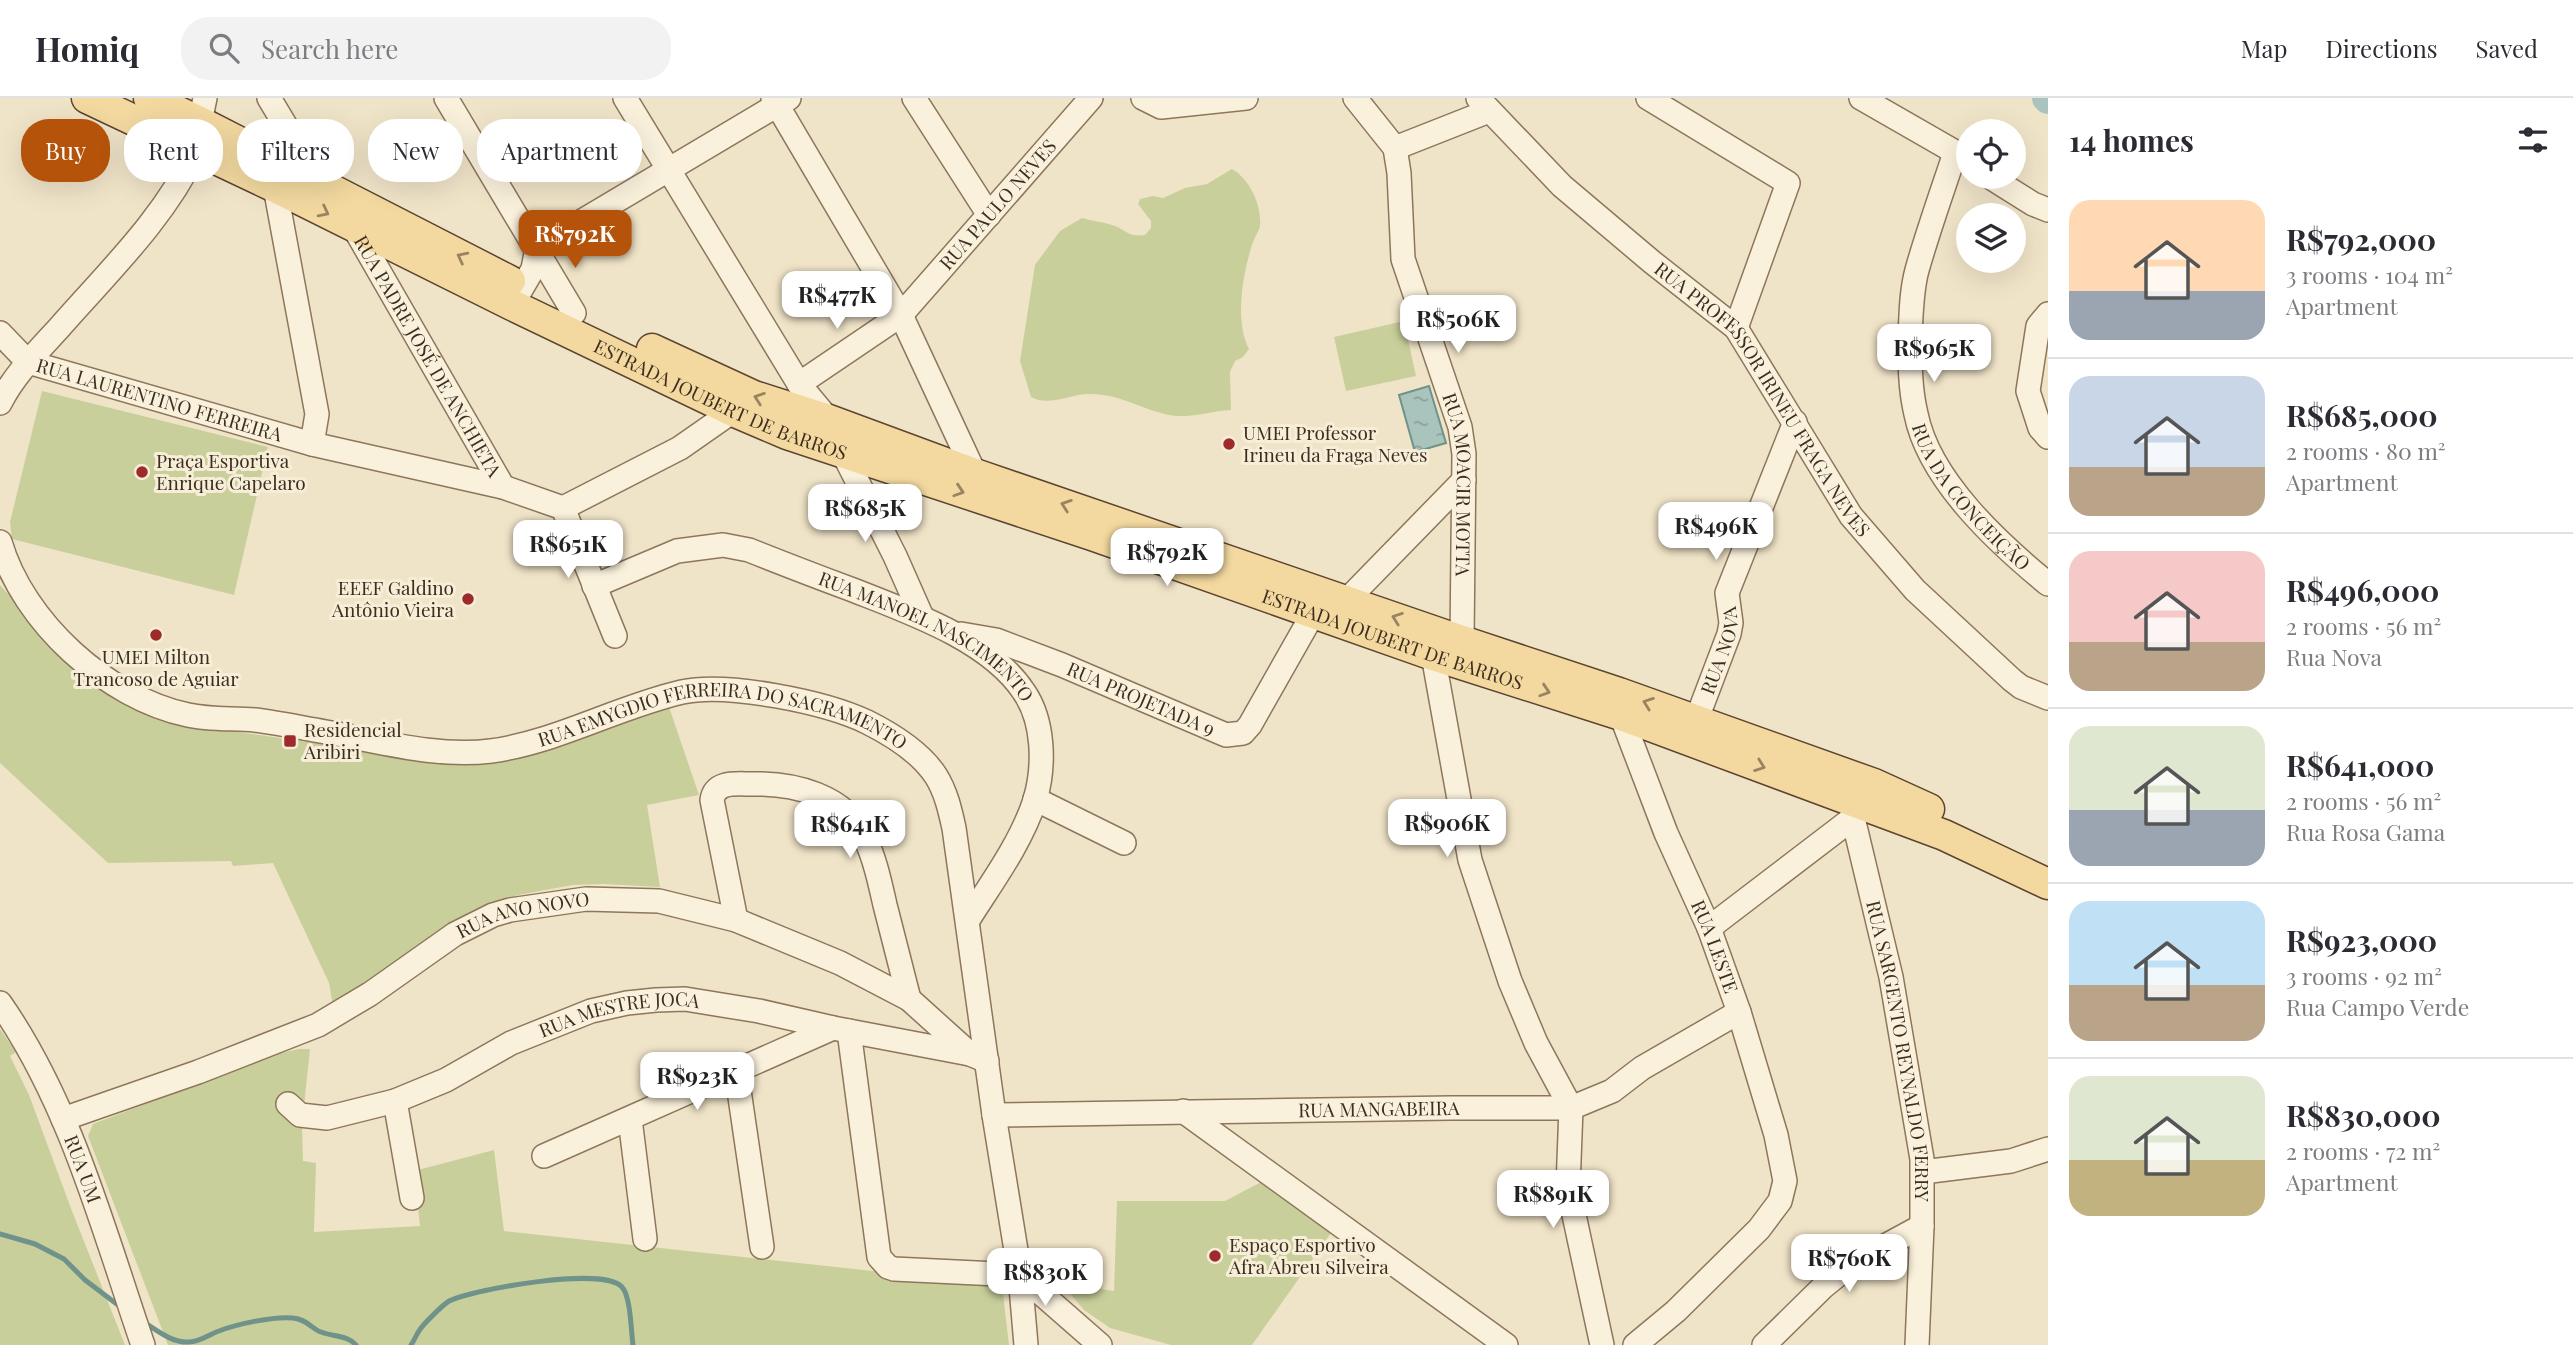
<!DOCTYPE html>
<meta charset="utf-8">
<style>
body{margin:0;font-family:"Playfair Display",serif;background:#f2f2f3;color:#2b2b33;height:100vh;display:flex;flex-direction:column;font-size:26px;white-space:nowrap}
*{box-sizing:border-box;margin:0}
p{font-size:23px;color:#7c7c81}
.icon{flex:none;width:38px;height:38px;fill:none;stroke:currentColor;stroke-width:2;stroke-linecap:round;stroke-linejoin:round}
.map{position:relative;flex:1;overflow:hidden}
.panel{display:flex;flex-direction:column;background:#fff;width:525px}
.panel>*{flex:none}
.banner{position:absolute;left:21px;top:21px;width:665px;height:63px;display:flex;gap:14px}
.controls{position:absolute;left:1956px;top:21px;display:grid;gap:14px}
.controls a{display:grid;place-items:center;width:70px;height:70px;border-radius:50%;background:#fff;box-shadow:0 7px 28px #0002;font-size:35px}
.price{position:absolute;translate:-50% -60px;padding:0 16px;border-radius:14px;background:#fff;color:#222;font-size:23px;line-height:46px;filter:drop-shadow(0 2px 4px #0008)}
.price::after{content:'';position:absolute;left:50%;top:42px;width:21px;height:16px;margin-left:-10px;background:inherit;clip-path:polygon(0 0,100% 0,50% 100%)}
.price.selected{background:#b45309;color:#fff}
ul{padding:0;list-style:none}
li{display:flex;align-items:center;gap:21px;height:175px;padding:0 21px}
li+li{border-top:2px solid #e1e1e2}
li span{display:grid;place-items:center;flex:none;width:196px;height:140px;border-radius:21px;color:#555}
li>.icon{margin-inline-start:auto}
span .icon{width:84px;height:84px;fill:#fffc;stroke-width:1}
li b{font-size:30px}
h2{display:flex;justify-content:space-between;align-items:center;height:84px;padding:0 21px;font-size:30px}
.tag{padding:0 24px;border-radius:28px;background:#fff;box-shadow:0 7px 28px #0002;font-size:24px;line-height:63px}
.tag.selected{background:#b45309;color:#fff}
header{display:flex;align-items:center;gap:42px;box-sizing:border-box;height:98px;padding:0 35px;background:#fff;border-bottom:2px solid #e1e1e2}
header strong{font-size:33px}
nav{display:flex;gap:38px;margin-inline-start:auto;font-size:24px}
.search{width:490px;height:63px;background:#f2f2f3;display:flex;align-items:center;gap:18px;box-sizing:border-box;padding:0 24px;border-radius:28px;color:#7c7c81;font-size:26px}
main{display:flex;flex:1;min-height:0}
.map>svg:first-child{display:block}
.grass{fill:#c9cf9b}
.water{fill:url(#water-ripples);stroke:#6f938a;stroke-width:2}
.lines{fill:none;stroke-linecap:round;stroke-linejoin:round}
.stream{stroke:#6f938a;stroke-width:5}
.river{stroke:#a9c4bc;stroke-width:30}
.minor-casing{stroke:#8d765c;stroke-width:26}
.major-casing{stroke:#5b4430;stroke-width:33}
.minor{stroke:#faf1dc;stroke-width:23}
.major{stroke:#f3d9a0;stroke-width:30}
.oneway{stroke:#988460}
.poi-dot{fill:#9e2a2b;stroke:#f7eed8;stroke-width:2.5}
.labels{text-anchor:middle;stroke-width:6;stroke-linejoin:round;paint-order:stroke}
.street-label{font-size:19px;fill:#3d2e20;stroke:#f7eed8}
.poi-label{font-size:19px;fill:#3d2e20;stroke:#f7eed8;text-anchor:start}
</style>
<header>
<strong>Homiq</strong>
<div class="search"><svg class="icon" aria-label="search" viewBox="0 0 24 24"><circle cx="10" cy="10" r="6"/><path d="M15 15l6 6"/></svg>Search here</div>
<nav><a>Map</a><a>Directions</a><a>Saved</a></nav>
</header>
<main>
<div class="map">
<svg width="2048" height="1247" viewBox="0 0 2048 1247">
<defs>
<pattern id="water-ripples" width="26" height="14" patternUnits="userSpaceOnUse" patternTransform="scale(1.75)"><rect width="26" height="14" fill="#a9c4bc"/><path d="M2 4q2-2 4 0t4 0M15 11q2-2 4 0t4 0" fill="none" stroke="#8ba098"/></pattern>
</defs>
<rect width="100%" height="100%" fill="#f0e4c8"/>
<path class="grass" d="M1232,71C1250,81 1262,108 1260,128C1259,133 1255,139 1253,144C1243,174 1234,222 1249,251L1243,259L1235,263L1230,274L1231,312C1214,313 1194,319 1177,318C1145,315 1125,296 1089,296C1069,296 1050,309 1031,299L1020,263L1035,167L1060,133L1082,120C1092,123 1103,124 1112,127C1126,131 1126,139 1145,137L1151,130V123L1138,106L1140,101L1153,98L1163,100L1185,90L1207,86Z
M1404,223L1416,278L1346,293L1334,239Z
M42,293L268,349L234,497L12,441L10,424Z
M0,487L48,542L203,629L449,664L484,666L502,664L539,653L668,606L699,697L647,707L660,789L603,786L573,787L518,797L478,814L333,908L329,885L273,765L233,768L231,763L108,765L0,665Z
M0,931L16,954L10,958L29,997L72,1113L125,1247H0Z
M299,951H310L302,1027L303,1063L316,1065L314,1134L420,1128L414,1073L494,1052L504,1133L1002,1187L1009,1247H168L88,1038L93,1026L276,956Z
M1265,1082L1333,1132L1252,1247H1171L1110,1230L1084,1212L1061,1185L1114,1193L1117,1103H1225Z"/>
<path class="water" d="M1429,288L1446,345L1415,354L1399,297Z"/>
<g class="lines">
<path class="stream" d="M0,1136L35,1146L64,1161L85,1182L122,1210
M145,1225C158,1233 172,1245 189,1244C200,1244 208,1237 219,1233C237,1226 274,1218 293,1220C306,1221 311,1230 321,1234C334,1239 347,1237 356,1247
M411,1247C414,1243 416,1237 419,1233C422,1227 444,1206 449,1203C475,1191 603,1168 622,1189C631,1199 631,1234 633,1247"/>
<path class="river" d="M2047,0L2048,1"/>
<g class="minor-casing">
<g id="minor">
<path d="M269,0L320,85"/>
<path d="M446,0L574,215"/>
<path d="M625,0L799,286L829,322"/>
<path d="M773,0L901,217L975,376"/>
<path d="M914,0L989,117"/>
<path d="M1143,0L1161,9L1246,0"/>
<path id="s1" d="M1355,0L1395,50L1399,75L1403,161L1460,329L1464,356L1462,543"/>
<path id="s2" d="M1478,0L1562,88L1652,164L1736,230L1851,418L1915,492L2012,582L2021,589L2048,600"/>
<path d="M1648,0L1788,85L1736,230"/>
<path d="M1861,0L1969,62"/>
<path d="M200,24L205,0"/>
<path d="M1395,50L1489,13"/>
<path id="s3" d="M1955,55C1942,94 1928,133 1917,172C1911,194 1911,219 1910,241C1910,267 1910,291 1916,316C1929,382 1998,445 2048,486"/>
<path d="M1990,79L2033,106L2048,112"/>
<path d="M275,89L317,316L312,346"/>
<path id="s4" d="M353,128L503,389"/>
<path d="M537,150L789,0"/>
<path d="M512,207L533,171L537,150"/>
<path d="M2048,216L2038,228L2028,293L2040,330L2048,339"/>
<path id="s5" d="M0,235L28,264L312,346L503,389L563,410L615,538"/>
<path id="s6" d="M799,286L901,217L1091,0"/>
<path d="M0,305C14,277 38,253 59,230C108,174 164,121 196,53"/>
<path d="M843,355L895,458L922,519"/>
<path d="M563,410L680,350L733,313"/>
<path id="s7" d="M0,444C23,524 107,600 188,617C210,622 233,620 255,622C279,625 302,630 326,634C379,643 437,660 491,653C557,644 617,609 682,594C727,584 825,604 867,624C891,636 921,655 936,678C946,694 950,712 954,730L994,1017L1020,1177L1026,1247"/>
<path id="s8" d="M594,488L677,453L723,447L749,452C784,466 818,479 853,492C909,514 990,542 1024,594C1044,623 1045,668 1035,702C1021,745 992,784 968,822"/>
<path d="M1347,502L1464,382"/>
<path id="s9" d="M961,536L996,542L1062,567L1226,637L1243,635L1250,627L1314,514"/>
<path d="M1433,557L1470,762L1510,883L1536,945L1571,1010L1568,1089L1602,1247"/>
<path id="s10" d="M1621,617L1666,735L1709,830L1739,914L1776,1037L1785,1083L1780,1103L1759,1131L1676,1213L1635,1247"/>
<path id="s11" d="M1696,623L1729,536L1731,525L1727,495L1795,324"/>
<path d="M1035,701L1124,745"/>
<path id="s12" d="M1852,702L1853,720L1891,879L1922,1061V1128L1917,1247"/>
<path d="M736,822L712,702C715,683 735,686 751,686C794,685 845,697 865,740C875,761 880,785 885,807C893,838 901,869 909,901"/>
<path d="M1709,830L1853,720"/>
<path id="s13" d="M0,905C71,1007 103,1131 143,1247"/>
<path d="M849,933L879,1159L888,1169L894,1171L1020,1177"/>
<path d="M736,972L762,1149"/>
<path d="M395,1003L412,1100"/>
<path id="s14" d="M288,1006L300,1017L327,1020L395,1003L446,982L511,945L591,913L627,905L656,902L685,901L759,913L833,930L970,956"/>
<path d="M1183,1013L1506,1247"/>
<path id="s15" d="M994,1017L1451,1010H1571L1612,993L1642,970L1739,914"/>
<path id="s16" d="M63,1021L198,974L318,927L370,896L455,836L493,817L510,812L586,801L659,803L736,822L840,865L909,901L970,956L987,963"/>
<path d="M630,1021L645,1141"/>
<path d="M544,1058L833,930"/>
<path d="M1923,1074L2011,1063L2048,1051"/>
<path d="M1020,1177L1100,1247"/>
<path d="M1764,1247L1823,1189L1850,1167L1922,1128"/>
</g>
</g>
<g class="major-casing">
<g id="major">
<path id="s17" d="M87,0L275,89L512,207L733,313L787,336L1092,437L1433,557L1621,617L1944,737L2048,786"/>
<path d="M149,0L200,24L510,183"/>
<path d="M652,251L754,298L829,322L975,376L1462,543L1619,595L1874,686L1929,711"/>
</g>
</g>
<use href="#minor" class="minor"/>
<use href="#major" class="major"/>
</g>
<defs><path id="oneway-chevron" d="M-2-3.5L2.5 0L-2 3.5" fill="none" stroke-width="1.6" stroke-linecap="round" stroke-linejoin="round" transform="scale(1.75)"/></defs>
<g class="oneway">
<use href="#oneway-chevron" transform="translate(324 114) rotate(27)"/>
<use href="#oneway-chevron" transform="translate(462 159) rotate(-153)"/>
<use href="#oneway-chevron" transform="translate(759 300) rotate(-161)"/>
<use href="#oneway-chevron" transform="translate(959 393) rotate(18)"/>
<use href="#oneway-chevron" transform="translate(1066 407) rotate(-161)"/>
<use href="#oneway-chevron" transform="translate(1397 520) rotate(-160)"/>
<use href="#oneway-chevron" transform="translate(1545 593) rotate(18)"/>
<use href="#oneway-chevron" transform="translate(1648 605) rotate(-160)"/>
<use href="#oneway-chevron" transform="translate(1760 668) rotate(20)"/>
</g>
<g class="poi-dot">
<circle cx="1229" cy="346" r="7"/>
<circle cx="142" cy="374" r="7"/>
<circle cx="468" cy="501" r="7"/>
<circle cx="156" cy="537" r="7"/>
<rect x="283" y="636" width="14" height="14" rx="3.5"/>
<circle cx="1215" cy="1158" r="7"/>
</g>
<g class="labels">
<g class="street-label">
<text dy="7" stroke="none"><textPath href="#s6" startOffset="270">RUA PAULO NEVES</textPath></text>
<text dy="7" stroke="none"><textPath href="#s4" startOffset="150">RUA PADRE JOSÉ DE ANCHIETA</textPath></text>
<text dy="7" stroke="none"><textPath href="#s17" startOffset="702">ESTRADA JOUBERT DE BARROS</textPath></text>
<text dy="7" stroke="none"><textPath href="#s5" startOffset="177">RUA LAURENTINO FERREIRA</textPath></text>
<text dy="7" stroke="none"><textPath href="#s2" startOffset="418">RUA PROFESSOR IRINEU FRAGA NEVES</textPath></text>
<text dy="7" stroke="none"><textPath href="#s1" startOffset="410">RUA MOACIR MOTTA</textPath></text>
<text dy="7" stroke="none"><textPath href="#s3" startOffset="369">RUA DA CONCEIÇÃO</textPath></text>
<text dy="7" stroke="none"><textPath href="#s17" startOffset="1416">ESTRADA JOUBERT DE BARROS</textPath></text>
<text dy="7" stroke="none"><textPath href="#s8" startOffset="362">RUA MANOEL NASCIMENTO</textPath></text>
<text dy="7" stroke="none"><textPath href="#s11" startOffset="75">RUA NOVA</textPath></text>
<text dy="7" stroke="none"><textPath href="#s9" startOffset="192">RUA PROJETADA 9</textPath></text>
<text dy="7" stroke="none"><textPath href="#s7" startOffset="814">RUA EMYGDIO FERREIRA DO SACRAMENTO</textPath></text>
<text dy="7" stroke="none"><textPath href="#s16" startOffset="508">RUA ANO NOVO</textPath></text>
<text dy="7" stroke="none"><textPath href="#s10" startOffset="250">RUA LESTE</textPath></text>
<text dy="7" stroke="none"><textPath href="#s14" startOffset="357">RUA MESTRE JOCA</textPath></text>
<text dy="7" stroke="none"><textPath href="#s12" startOffset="256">RUA SARGENTO REYNALDO FERRY</textPath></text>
<text dy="7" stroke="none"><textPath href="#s15" startOffset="385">RUA MANGABEIRA</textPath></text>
<text dy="7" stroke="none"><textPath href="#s13" startOffset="186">RUA UM</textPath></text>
</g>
<g class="poi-label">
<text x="1243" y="342">UMEI Professor<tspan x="1243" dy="22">Irineu da Fraga Neves</tspan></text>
<text x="156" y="370">Praça Esportiva<tspan x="156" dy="22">Enrique Capelaro</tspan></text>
<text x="454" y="497" text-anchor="end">EEEF Galdino<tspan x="454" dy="22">Antônio Vieira</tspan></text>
<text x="156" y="566" text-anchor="middle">UMEI Milton<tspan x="156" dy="22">Trancoso de Aguiar</tspan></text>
<text x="304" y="639">Residencial<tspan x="304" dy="22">Aribiri</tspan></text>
<text x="1229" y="1154">Espaço Esportivo<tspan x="1229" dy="22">Afra Abreu Silveira</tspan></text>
</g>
</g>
</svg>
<div class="controls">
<a><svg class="icon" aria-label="locate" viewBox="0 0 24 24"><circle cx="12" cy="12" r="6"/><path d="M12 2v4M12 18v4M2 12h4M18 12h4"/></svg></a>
<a><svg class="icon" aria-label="layers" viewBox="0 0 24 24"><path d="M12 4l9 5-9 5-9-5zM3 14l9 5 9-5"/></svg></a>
</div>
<b class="price selected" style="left:575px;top:172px">R$792K</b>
<b class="price" style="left:837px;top:233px">R$477K</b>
<b class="price" style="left:1458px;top:257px">R$506K</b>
<b class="price" style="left:1934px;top:286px">R$965K</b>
<b class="price" style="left:865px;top:446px">R$685K</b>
<b class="price" style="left:1716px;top:464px">R$496K</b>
<b class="price" style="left:568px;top:482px">R$651K</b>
<b class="price" style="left:1167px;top:490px">R$792K</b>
<b class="price" style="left:1447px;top:761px">R$906K</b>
<b class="price" style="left:850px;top:762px">R$641K</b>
<b class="price" style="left:697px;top:1014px">R$923K</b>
<b class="price" style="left:1553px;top:1132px">R$891K</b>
<b class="price" style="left:1849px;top:1196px">R$760K</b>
<b class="price" style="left:1045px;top:1210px">R$830K</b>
<div class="banner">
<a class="tag selected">Buy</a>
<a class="tag">Rent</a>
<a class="tag">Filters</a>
<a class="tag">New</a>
<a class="tag">Apartment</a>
</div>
</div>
<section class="panel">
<h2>14 homes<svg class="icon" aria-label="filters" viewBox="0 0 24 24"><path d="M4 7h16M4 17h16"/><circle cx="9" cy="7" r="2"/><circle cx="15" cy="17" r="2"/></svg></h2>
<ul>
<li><span style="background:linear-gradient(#ffd9b3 65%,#9aa5b1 0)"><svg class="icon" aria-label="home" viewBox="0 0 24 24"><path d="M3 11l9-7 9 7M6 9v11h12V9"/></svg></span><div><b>R$792,000</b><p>3 rooms · 104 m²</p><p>Apartment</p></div></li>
<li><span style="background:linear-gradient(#c9d6e8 65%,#b9a48a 0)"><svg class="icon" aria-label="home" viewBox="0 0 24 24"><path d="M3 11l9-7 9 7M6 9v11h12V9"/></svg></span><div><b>R$685,000</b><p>2 rooms · 80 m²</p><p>Apartment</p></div></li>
<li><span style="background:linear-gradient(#f6c9c9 65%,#b9a48a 0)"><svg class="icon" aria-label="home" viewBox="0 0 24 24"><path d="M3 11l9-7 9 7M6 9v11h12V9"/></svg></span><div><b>R$496,000</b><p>2 rooms · 56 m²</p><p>Rua Nova</p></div></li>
<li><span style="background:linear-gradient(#dfe7d0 60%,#9aa5b1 0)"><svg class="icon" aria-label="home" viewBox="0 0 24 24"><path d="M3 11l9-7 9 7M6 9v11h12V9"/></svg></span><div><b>R$641,000</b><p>2 rooms · 56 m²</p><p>Rua Rosa Gama</p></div></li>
<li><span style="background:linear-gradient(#bfe0f5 60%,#b9a48a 0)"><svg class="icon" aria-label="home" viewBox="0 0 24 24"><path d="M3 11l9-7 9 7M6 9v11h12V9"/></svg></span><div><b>R$923,000</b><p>3 rooms · 92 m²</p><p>Rua Campo Verde</p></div></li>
<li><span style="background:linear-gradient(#dfe7d0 60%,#c2b280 0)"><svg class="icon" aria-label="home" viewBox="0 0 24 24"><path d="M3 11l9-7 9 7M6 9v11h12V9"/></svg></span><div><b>R$830,000</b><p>2 rooms · 72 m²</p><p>Apartment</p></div></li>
</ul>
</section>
</main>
